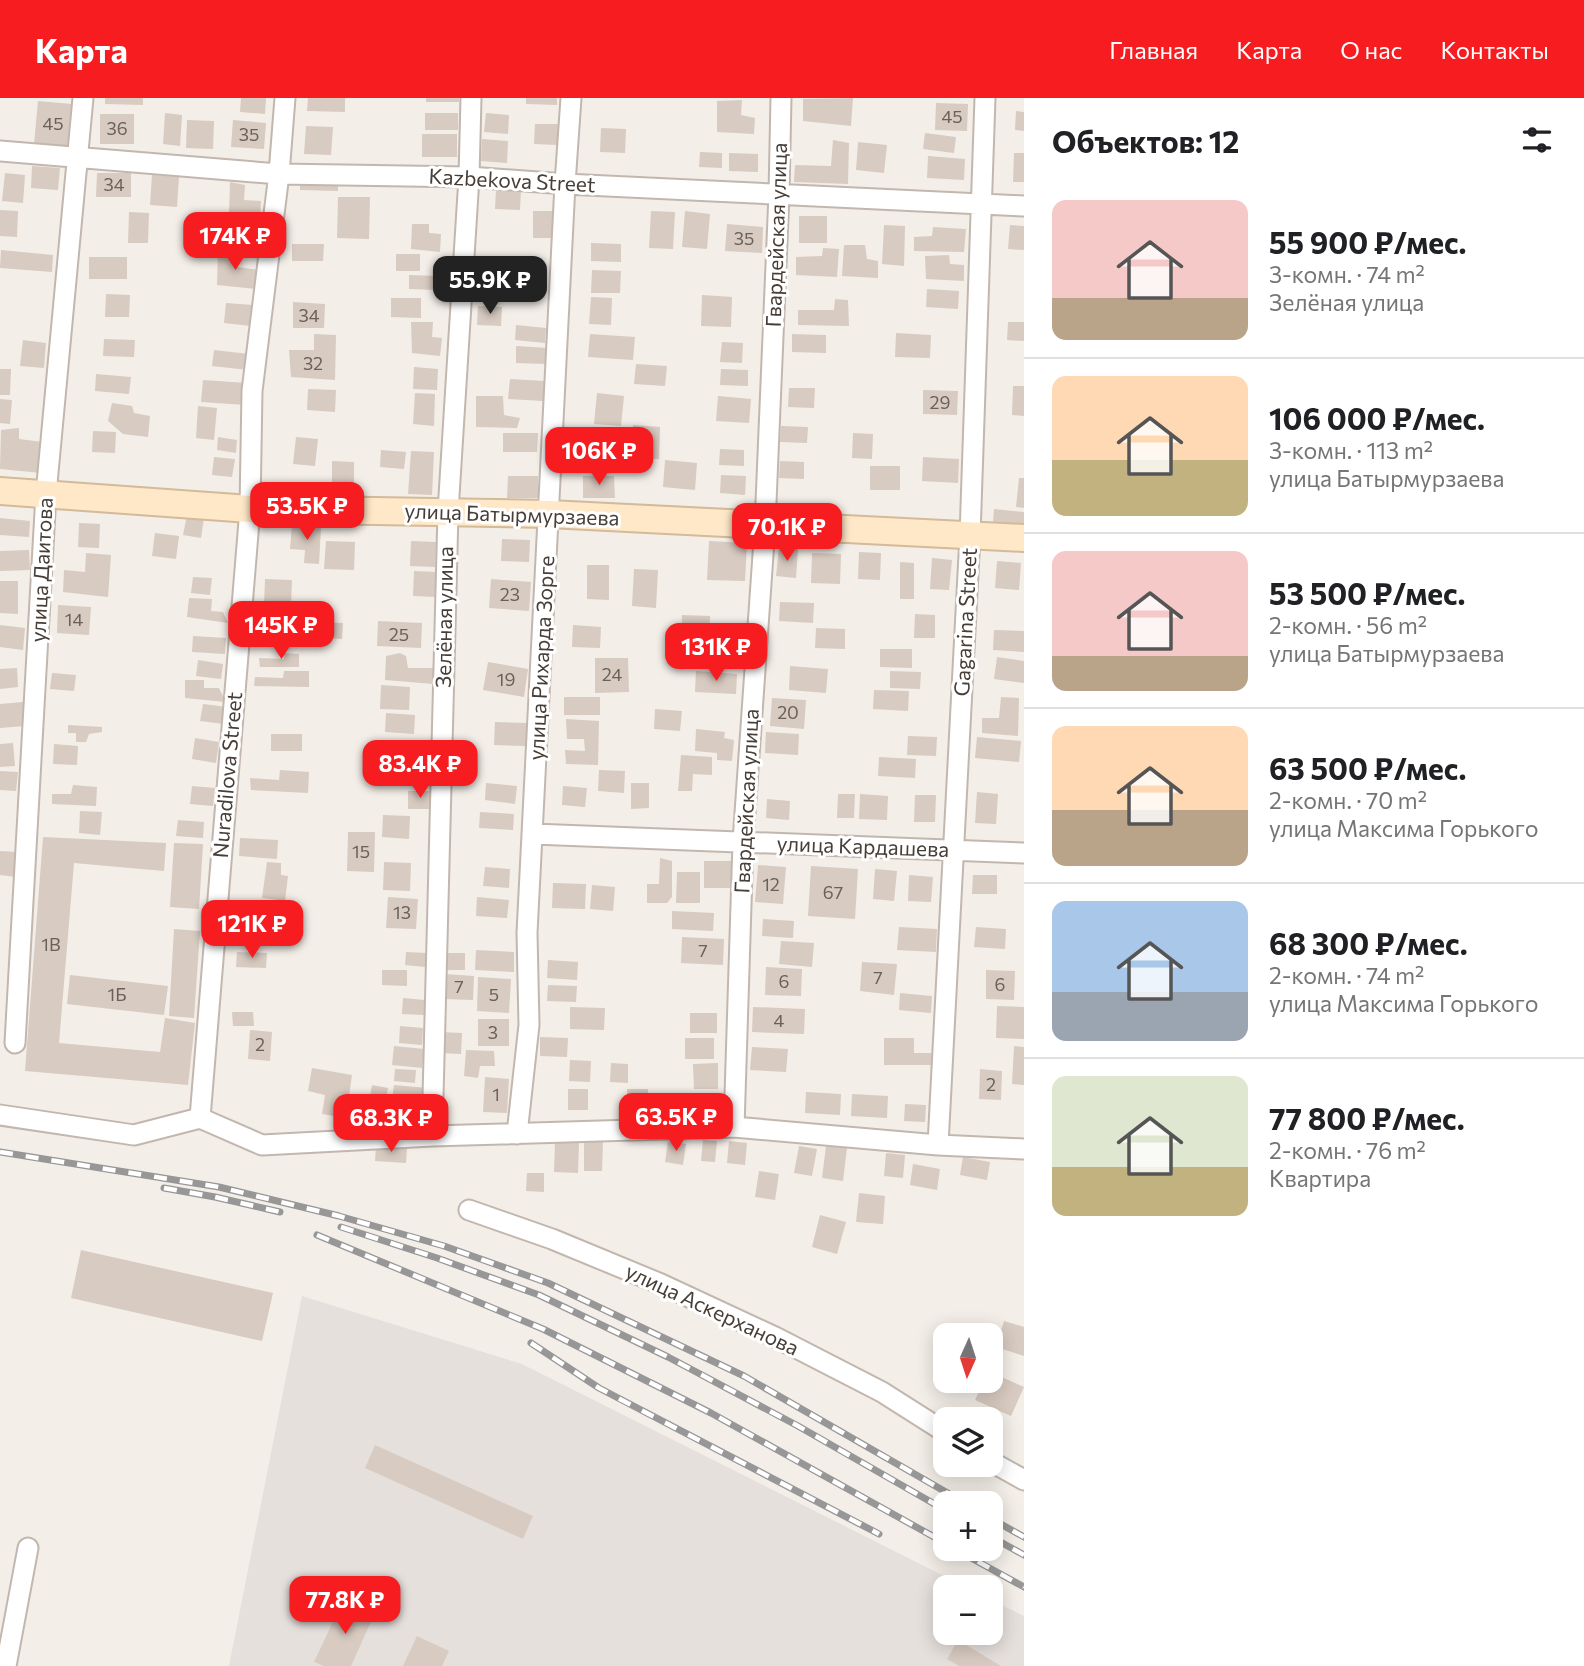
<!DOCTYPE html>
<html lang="ru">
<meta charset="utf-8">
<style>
body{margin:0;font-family:Commissioner,sans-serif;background:#f6f6f6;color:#202124;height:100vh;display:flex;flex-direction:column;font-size:26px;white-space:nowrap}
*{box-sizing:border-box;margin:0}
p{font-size:23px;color:#757577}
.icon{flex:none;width:38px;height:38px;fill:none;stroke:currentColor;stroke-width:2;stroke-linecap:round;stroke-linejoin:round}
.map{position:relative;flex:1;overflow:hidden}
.drawer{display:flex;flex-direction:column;background:#fff;width:560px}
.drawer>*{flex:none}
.needle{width:46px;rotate:183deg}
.buttons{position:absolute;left:933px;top:1225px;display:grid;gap:14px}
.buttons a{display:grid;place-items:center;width:70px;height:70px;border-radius:14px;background:#fff;box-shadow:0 4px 18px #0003;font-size:35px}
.price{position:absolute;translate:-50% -60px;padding:0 16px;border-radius:14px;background:#f61c1f;color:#fff;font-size:23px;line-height:46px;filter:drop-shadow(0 2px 4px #0008)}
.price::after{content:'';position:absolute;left:50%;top:42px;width:21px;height:16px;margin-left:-10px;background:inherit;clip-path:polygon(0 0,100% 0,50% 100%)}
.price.on{background:#222;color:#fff}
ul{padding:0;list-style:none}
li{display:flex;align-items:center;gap:21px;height:175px;padding:0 28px}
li+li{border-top:2px solid #e0e0e0}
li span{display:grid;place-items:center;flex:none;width:196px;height:140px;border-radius:14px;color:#555}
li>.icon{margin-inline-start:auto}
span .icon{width:84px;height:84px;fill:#fffc;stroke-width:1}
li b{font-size:30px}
h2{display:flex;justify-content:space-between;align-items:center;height:84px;padding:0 28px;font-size:30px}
header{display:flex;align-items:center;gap:42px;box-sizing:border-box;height:98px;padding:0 35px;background:#f61c1f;color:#fff}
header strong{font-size:33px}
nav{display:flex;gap:38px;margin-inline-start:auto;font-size:24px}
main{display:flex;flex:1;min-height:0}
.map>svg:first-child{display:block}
.industrial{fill:#e6e0dd}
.building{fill:#d8cbc1}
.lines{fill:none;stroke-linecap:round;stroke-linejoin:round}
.street-casing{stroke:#c2b7ae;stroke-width:23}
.secondary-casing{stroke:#d3ba99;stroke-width:30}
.street{stroke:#fff;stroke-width:19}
.secondary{stroke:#fee8c8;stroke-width:26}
.rail-casing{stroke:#979797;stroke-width:7}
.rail{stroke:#fff;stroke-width:4.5;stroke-dasharray:13;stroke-linecap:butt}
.labels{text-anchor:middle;stroke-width:6;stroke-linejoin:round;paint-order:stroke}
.number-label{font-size:18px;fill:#6b615a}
.street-label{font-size:21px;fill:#473e37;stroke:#fff}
</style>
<header>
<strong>Карта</strong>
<nav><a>Главная</a><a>Карта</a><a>О нас</a><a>Контакты</a></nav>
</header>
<main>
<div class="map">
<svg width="1024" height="1568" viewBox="0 0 1024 1568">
<rect width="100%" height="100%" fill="#f4eee8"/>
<path class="industrial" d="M302,1198L522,1266L966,1489H945V1535H990L991,1502L1024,1518V1568H229Z"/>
<path class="building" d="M105,0H143V7L105,6Z
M241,0H266L265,16L240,14Z
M308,0H345V14L307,13Z
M426,0H459V4H426Z
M526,0H557V7L526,6Z
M853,0L851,28L803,23V1Z
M742,2L741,17L755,20L754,36L717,34V3Z
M38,3L72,6L67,50L34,46Z
M936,5L968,6L967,33L935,32Z
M1016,13L1024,14V33L1015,32Z
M165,15L182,17L180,48L163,46Z
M425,15H458V32H425Z
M486,15L509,17L508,36L484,34Z
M100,16H134V46H100Z
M187,22L214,23L213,51L186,50Z
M233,22L266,25L264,51L231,49Z
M535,26H558L557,47L534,46Z
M306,28L333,29L331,57L304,56Z
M601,30L626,31L625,55L600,54Z
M925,35L956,39L954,55L923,51Z
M422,36H457V59H422Z
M482,41L508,43L507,65L481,63Z
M833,42L849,45L848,86L794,84L795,67L831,68Z
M858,44L887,47L884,75L856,72Z
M700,54L722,55V70L699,69Z
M729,55L758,56V74L729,73Z
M1014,55H1024V84H1013Z
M928,58L965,61L964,82L927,80Z
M32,68L60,70L58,92L31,90Z
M5,75L25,77L23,105L2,103Z
M97,75H131V99H96Z
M152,77L179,79L177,109L150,107Z
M300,77L338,78V93L300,92Z
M230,84L245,87L244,102L261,103L260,120L229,116Z
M496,91H521L520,112L495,111Z
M338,99H370L369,141L337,140Z
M0,112L18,113L17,139L0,138Z
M533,113H557L556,140H533Z
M651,113L675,114L673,151L649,150Z
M685,113L710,116L707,151L682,149Z
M129,114L149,115L148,145H128Z
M799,118H827V145H799Z
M207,120L229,122L227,146L205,145Z
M248,126L262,129L259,156L243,155L231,146L233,136L247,134Z
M412,126H429V135L441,136L440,154L411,151Z
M727,126L763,129L762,155L725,153Z
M884,127L905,128L904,168L882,166Z
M1010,127L1024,128V152L1008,151Z
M933,129L966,131L964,154L914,153V139L932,138Z
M591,145L621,146V164L591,163Z
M292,146H324L323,163H292Z
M844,147H865L867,161L878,163V180L842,178Z
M823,150L839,151L837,179L796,177V159L822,158Z
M1,152L53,157L52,174L0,170Z
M218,152L236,154L237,169L259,172L256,191L217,187Z
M396,156H420V173H396Z
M949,157L950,166L964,167V183L926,181L925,158Z
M89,159H127V181H89Z
M476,170L502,172L501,192L475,189Z
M592,172L621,173L620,195H591Z
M409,177L437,178L436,192L409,191Z
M927,191L959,193L958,211L926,209Z
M106,196L130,197L129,219H105Z
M702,197L732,199L731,229L701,228Z
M591,199L612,200L611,227L589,226Z
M391,200H421V220L391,219Z
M835,201L848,202L849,228L798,227V212H834Z
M293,204L325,206L324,230H293Z
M226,205L253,207L251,228L224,225Z
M478,208L502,209L501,228L477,227Z
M411,224H433L432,239L442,240L440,258L412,255Z
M1008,224H1024V243L1007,242Z
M516,227L546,230L545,245L515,242Z
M896,235L931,237L930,260L895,259Z
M314,236L336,237L335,282L291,279L289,252H314Z
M590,236L635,239L633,262L588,259Z
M792,236L826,237V255L792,254Z
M104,241L135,242L134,259L103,258Z
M23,242L46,245L44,270L20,268Z
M722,244L743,245L742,265L720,264Z
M516,248L548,250L547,266L516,265Z
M214,252L249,256L248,272L212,268Z
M636,266L667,268L665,288L634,286Z
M414,269L438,271L437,292L413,291Z
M0,271H11L10,297H0Z
M721,271L748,272V288L720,287Z
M96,276L131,279L129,296L95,293Z
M510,281L545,283L543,303L508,301Z
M203,282L247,285L246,307L201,304Z
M1013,288H1024V318L1012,317Z
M789,290H815L814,310L788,309Z
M308,291L336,292L335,314L307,312Z
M923,292L958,293L957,317L923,316Z
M415,295L435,296L434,328L413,326Z
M597,295L624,298L621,328L594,326Z
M476,298H503L504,317L520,320L517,330L476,329Z
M718,298L751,301L749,325L716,323Z
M0,301L12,302L10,326L0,325Z
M112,305L132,308L134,315L150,318L148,339L123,336L108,323Z
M198,308L217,310L214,342L196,340Z
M633,327L660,329L659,361L632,360Z
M781,328L808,329L807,345L780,344Z
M19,330V341L43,344L41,375L0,371L1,332Z
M93,333L116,334L115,355L92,354Z
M503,335H538L537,354H503Z
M853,335L873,336L872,361L852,360Z
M218,339L237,342L236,355L217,352Z
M296,339L318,341L315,368L293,366Z
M720,351L744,352V368L719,367Z
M381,352L406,354L404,371L380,369Z
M411,353L434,354L432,397L408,396Z
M214,359L235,361L232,379L212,377Z
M923,359L959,361L958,385L922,383Z
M665,362L697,365L695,392L663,389Z
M332,363L354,364V389H332Z
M780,363L804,364V381L779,380Z
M870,368H900V392H870Z
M721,377L746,378L745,397L720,395Z
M508,378H538V400H507Z
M583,378H614L615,400H583Z
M1019,380H1024V410L1016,409Z
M994,411L1024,414V428L993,425Z
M187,417L204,420L201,440L183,437Z
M0,420L30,423L29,439L0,437Z
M79,425L100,426L99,450L78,449Z
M292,427L321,430L319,466L304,465L305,452L290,451Z
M155,435L179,438L176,461L152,458Z
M502,441L530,442L529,464L501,463Z
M326,443L355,444L354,472L324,471Z
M411,443L436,444L435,469L410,468Z
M709,443L747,445L745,483L707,482Z
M779,450L798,451L796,480L776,478Z
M29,452L30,472L0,473V453Z
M859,454L881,455L880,482L858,481Z
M86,455L111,457L108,499L63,494L64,472L85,474Z
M812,455L841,456L840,486L811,485Z
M932,460L952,462L949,492L930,491Z
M997,463L1021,465L1019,492L995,490Z
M900,464L914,465V501H900Z
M587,467H609V502L587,501Z
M634,471L658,472L656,510L632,508Z
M414,473L436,474V499L413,498Z
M193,479L212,480L210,497L191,495Z
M265,481L292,482L291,509L264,508Z
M491,481L531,484L529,513L489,510Z
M0,483H18V516L0,515Z
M189,500L212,501L211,513L223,514L228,525L187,519Z
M780,504L814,505L813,525L779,523Z
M58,507L91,509L89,537L57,535Z
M915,516L935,517V540H914Z
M682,517L710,518L709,557L681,556Z
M378,523L422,525L421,550L377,548Z
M322,524L343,525L342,541L321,540Z
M0,527L25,530L23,552L0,549Z
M262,527L297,529L296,549L261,547Z
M573,527L601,529L600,550L572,549Z
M816,530L845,531V551L815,550Z
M994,532L1024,533V554L993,552Z
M193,538L226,540L225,556L192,554Z
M880,551H912V570L880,569Z
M284,555L299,556V569H260L259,560L284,561Z
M400,555L406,558L408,570H435L434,586L385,582L386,558Z
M997,559L1024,563V585L994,581Z
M595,560H628L629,594L595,595Z
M198,562L223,566L221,581L196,578Z
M488,564L528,571L524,599L483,592Z
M790,568L828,571L826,595L789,592Z
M17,570L18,589L0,591V571Z
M284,573H309V589L254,588L255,579L283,580Z
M696,573L737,576L736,596L695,594Z
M890,573L921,574L920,591L890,590Z
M52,575L76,577L74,593L50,591Z
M185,582H204V590H219L226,604L185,600Z
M381,587L410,589L409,612L380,611Z
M874,592L909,593L908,613L873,611Z
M564,599H600V617H564Z
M1001,599L1019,600L1018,638L982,635V620H999Z
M772,600L806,602L804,631L770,628Z
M23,604L25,628L0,630V606Z
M203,606L227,609L224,626L200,623Z
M655,611L682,613L680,633L654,631Z
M386,615L415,617L414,636L385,634Z
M566,621L599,623L598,667L566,666L565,652L585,653L584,641H567Z
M495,624L527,625L526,648L494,647Z
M68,627L102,629V634L89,636L86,644H76V635H68Z
M696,631L725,634L724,640L734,642L732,663L717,662V655L695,653Z
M766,634L799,636L798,657L765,655Z
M271,636H302V653H271Z
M908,638L937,639L936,658L907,657Z
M977,639L1021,643L1019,664L975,660Z
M195,640L219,644L216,665L192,661Z
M13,645L15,668L0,669V646Z
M54,646L78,648L77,667L53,666Z
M681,657L712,659V677L693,676L692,693H678Z
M879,659L916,661L915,680L878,678Z
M399,663L432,664L431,677L399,676Z
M280,672L309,674L308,695L251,692L250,680L279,682Z
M599,672L625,673L624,695L598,693Z
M0,673L18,674L16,693L0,692Z
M486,685L517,688L515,706L485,702Z
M631,685H649V710L631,711Z
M73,687L97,689L96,708L52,706V696H71Z
M192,688L215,690L213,708L190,706Z
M563,688L587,690L585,709L562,707Z
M408,693H432L431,711H408Z
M977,694L998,696L996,726L975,725Z
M838,696H855L854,720H837Z
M860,696L888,698L887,722L859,721Z
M915,697H936L935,724H914Z
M767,701L790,703L789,722L766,720Z
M80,713L102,714L100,737L79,735Z
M480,714L514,716L513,732L479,730Z
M383,717L410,718L409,741L382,739Z
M178,722L204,724L203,740L176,738Z
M348,734H375L374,774L347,773Z
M43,739L166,745L164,773L74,765L59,945L160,954L165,920L195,925L188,987L25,973Z
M240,740L278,742L277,761L239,758Z
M174,745L203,746L199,811L170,809Z
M0,753L18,754L16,779L0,777Z
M660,760L672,763V799L667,805H647V786H659Z
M704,763H736V790H704Z
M267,764L281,765V777L288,778L285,803L262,800Z
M384,764L411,765L410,793L383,792Z
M758,767L786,769L783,806L755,804Z
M811,768L858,771L855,821L808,818Z
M485,769L510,771L509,790L483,788Z
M875,771L897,773L894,803L873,801Z
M677,774H700V805H676Z
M909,777L933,779L931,804L908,803Z
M973,777H997V796H972Z
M553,785L586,786L585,811L552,810Z
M592,787L615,789L613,813L590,811Z
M388,799L418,801L416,831L386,830Z
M477,799L509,802L507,820L476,818Z
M672,813L714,815L713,833L672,831Z
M763,821L794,823L793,840L762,838Z
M239,824L274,828L272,845L237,841Z
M899,829L937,831L936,854L897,852Z
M976,829L1006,831L1005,851L974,849Z
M174,831L200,833L194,920L169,918Z
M682,839L724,841L723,867L681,865Z
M781,843L814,845L812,869L779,866Z
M476,852L514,854V874L475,872Z
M237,854L267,855L266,870L236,869Z
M406,854L426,855L425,869L405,867Z
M444,855H465V872H443Z
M548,862L578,864L577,882L547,880Z
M862,864L897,866L894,897L860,893Z
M766,869L802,871L801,898L765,897Z
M382,872H407V888L382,887Z
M986,872L1015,873L1014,902L986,901Z
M445,876L474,878L473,902L444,901Z
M70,877L168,888L164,917L67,906Z
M478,879L511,881L509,915L477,913Z
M548,887L577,888L576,904L547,903Z
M900,895L932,898L931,915L899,912Z
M403,900L425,902L424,917L402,916Z
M997,908L1024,909V941L996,940Z
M570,909L605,910L604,932L570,931Z
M753,909L805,911L804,936L752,934Z
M232,914H253L254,928H233Z
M690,915H717V935H690Z
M478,921H509V948H478Z
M400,928L423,930L422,947L399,945Z
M250,932L272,934L270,963L248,961Z
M440,934L462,935L461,956L439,955Z
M540,939L568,940L567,959L540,958Z
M685,940H714V961H685Z
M884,940H914V955H932L931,967H884Z
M394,948L424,951L422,970L392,967Z
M1014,948L1024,949V987L1012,986Z
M752,949L788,951L786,974L750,972Z
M466,952L494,953L495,968H480L478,980L464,978Z
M570,962L591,963L590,984L569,983Z
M611,965L628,966V985L610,984Z
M718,965V991H694L693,966Z
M312,970L352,977L346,1020L322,1016L325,997L308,993Z
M395,971L416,972L415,985L394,983Z
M980,971L1002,973L1001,1002L979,1001Z
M485,979L509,981L507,1015L483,1014Z
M372,987L388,990L384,1013L368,1010Z
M394,987L428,990V1000L423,1002L409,1000V1012L391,1010Z
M568,991H588V1012H568Z
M627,991H648V1010H627Z
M806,994L841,996L840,1017L805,1015Z
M852,996L888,998L887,1020L851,1018Z
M905,1006L926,1007L925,1024L904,1023Z
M703,1042L717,1043L715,1064L701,1063Z
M584,1043H603L602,1073H584Z
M729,1043L747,1045L745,1067L727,1065Z
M555,1044L579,1045L578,1075L554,1074Z
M668,1044L686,1046L683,1067L665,1064Z
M376,1048L407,1050L406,1065L375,1063Z
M799,1048L817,1051L812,1078L794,1075Z
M826,1048L847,1050L843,1083L822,1080Z
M886,1055L905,1057L903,1080L884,1078Z
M963,1059L990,1064L987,1082L960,1077Z
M913,1066L940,1071L937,1092L910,1087Z
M759,1073L779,1076L775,1102L755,1099Z
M527,1075H544V1094L526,1093Z
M859,1095L885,1098L883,1126L856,1124Z
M820,1117L846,1124L837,1156L812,1149Z
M81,1152L273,1195L262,1243L71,1200Z
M1004,1223L1024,1229V1258L996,1249Z
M990,1274L1024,1289L1011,1318L975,1302L984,1283H990Z
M375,1347L533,1418L523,1441L365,1370Z
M343,1502L374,1517L351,1568H324L314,1564Z
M417,1538L449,1553L442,1568H403Z
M958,1542L1001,1568H959L947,1561Z"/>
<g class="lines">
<g class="street-casing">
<path id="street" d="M0,53L279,76L469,79L565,86L1024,108
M533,736L1024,755
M15,945L46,396L83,0
M0,1017L134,1037L200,1020
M200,1020L250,411L252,293L279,76L285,0
M200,1020L262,1047L432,1038L734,1029L938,1047L1024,1051
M734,1029L743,744L765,428L779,96L781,0
M517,1036L529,927L527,835L565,86L571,0
M432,1038L448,414L469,79L471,0
M938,1047L970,438L985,0
M469,1112L552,1141L661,1186L775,1239L882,1294L945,1334
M990,1363L1024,1382
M6,1568L28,1450"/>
</g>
<g class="secondary-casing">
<path id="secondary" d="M0,393L250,411L549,416L1024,440"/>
</g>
<use href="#street" class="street"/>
<use href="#secondary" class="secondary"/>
<g class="rail-casing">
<path id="rail" d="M0,1054L219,1089L339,1118L444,1148L548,1185L744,1278L965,1405
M164,1090L215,1099L280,1114
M341,1129L437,1160L539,1197L668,1259L798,1328L945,1412
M317,1137L543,1231L711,1315L945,1445
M531,1245L599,1290L879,1436
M990,1420L1024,1439
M990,1438L1024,1457
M955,1451L1024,1489"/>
</g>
<use href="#rail" class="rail"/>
</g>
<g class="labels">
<g class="number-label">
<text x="952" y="25">45</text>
<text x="53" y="32">45</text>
<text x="117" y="37">36</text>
<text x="249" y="43">35</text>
<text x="114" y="93">34</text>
<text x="744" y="147">35</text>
<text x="309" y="224">34</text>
<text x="313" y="272">32</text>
<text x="940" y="311">29</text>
<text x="510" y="503">23</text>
<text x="74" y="528">14</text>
<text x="399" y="543">25</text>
<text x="612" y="583">24</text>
<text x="506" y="588">19</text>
<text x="788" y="621">20</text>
<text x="361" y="760">15</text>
<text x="771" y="793">12</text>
<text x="833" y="801">67</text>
<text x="402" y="821">13</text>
<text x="51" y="853">1В</text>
<text x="703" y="859">7</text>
<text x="878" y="886">7</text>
<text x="784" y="890">6</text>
<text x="1000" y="893">6</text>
<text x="459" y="895">7</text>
<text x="117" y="903">1Б</text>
<text x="494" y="903">5</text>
<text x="779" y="929">4</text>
<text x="493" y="941">3</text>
<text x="260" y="953">2</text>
<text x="991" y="993">2</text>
<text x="496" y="1003">1</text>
</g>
<g class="street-label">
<text transform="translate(512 83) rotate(3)" y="7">Kazbekova Street</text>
<text transform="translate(777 137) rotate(-88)" y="7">Гвардейская улица</text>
<text transform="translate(512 417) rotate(2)" y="7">улица Батырмурзаева</text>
<text transform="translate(42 472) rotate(-87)" y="7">улица Даитова</text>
<text transform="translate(445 519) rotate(-89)" y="7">Зелёная улица</text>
<text transform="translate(966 524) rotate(-87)" y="7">Gagarina Street</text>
<text transform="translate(542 560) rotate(-87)" y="7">улица Рихарда Зорге</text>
<text transform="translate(228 677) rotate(-85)" y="7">Nuradilova Street</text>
<text transform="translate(747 703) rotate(-87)" y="7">Гвардейская улица</text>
<text transform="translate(863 749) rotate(2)" y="7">улица Кардашева</text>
<text transform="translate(712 1212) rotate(25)" y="7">улица Аскерханова</text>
</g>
</g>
</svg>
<div class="buttons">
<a><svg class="needle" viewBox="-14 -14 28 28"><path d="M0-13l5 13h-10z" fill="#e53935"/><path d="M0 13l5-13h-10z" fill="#757577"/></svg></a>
<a><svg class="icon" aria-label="layers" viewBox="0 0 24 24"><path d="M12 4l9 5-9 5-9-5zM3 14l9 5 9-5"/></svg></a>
<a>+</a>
<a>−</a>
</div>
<b class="price" style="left:235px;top:174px">174K ₽</b>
<b class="price on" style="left:490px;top:218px">55.9K ₽</b>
<b class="price" style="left:599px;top:389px">106K ₽</b>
<b class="price" style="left:307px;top:444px">53.5K ₽</b>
<b class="price" style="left:787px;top:465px">70.1K ₽</b>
<b class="price" style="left:281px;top:563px">145K ₽</b>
<b class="price" style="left:716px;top:585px">131K ₽</b>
<b class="price" style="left:420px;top:702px">83.4K ₽</b>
<b class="price" style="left:252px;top:862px">121K ₽</b>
<b class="price" style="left:676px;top:1055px">63.5K ₽</b>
<b class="price" style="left:391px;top:1056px">68.3K ₽</b>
<b class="price" style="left:345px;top:1538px">77.8K ₽</b>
</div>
<section class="drawer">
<h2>Объектов: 12<svg class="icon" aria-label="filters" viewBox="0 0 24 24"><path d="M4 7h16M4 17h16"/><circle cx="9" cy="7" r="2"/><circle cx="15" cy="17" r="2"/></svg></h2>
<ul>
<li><span style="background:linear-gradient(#f6c9c9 70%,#b9a48a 0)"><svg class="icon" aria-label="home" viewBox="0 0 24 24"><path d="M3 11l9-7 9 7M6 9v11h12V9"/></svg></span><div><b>55 900 ₽/мес.</b><p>3-комн. · 74 m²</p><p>Зелёная улица</p></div></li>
<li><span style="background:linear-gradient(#ffd9b3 60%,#c2b280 0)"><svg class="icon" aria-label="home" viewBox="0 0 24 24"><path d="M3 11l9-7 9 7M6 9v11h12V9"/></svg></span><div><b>106 000 ₽/мес.</b><p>3-комн. · 113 m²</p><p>улица Батырмурзаева</p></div></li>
<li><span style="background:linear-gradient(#f6c9c9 75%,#b9a48a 0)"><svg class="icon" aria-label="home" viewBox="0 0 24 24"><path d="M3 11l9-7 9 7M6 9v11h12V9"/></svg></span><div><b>53 500 ₽/мес.</b><p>2-комн. · 56 m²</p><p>улица Батырмурзаева</p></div></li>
<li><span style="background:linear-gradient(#ffd9b3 60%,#b9a48a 0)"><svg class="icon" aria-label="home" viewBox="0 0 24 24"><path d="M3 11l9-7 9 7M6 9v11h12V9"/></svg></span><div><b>63 500 ₽/мес.</b><p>2-комн. · 70 m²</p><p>улица Максима Горького</p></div></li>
<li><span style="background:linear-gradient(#a9c7e8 65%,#9aa5b1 0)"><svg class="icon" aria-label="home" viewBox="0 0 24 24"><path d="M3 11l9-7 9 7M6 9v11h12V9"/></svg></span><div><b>68 300 ₽/мес.</b><p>2-комн. · 74 m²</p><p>улица Максима Горького</p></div></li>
<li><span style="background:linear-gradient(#dfe7d0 65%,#c2b280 0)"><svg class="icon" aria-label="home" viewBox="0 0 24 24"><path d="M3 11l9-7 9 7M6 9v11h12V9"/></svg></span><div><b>77 800 ₽/мес.</b><p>2-комн. · 76 m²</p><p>Квартира</p></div></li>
</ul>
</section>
</main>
